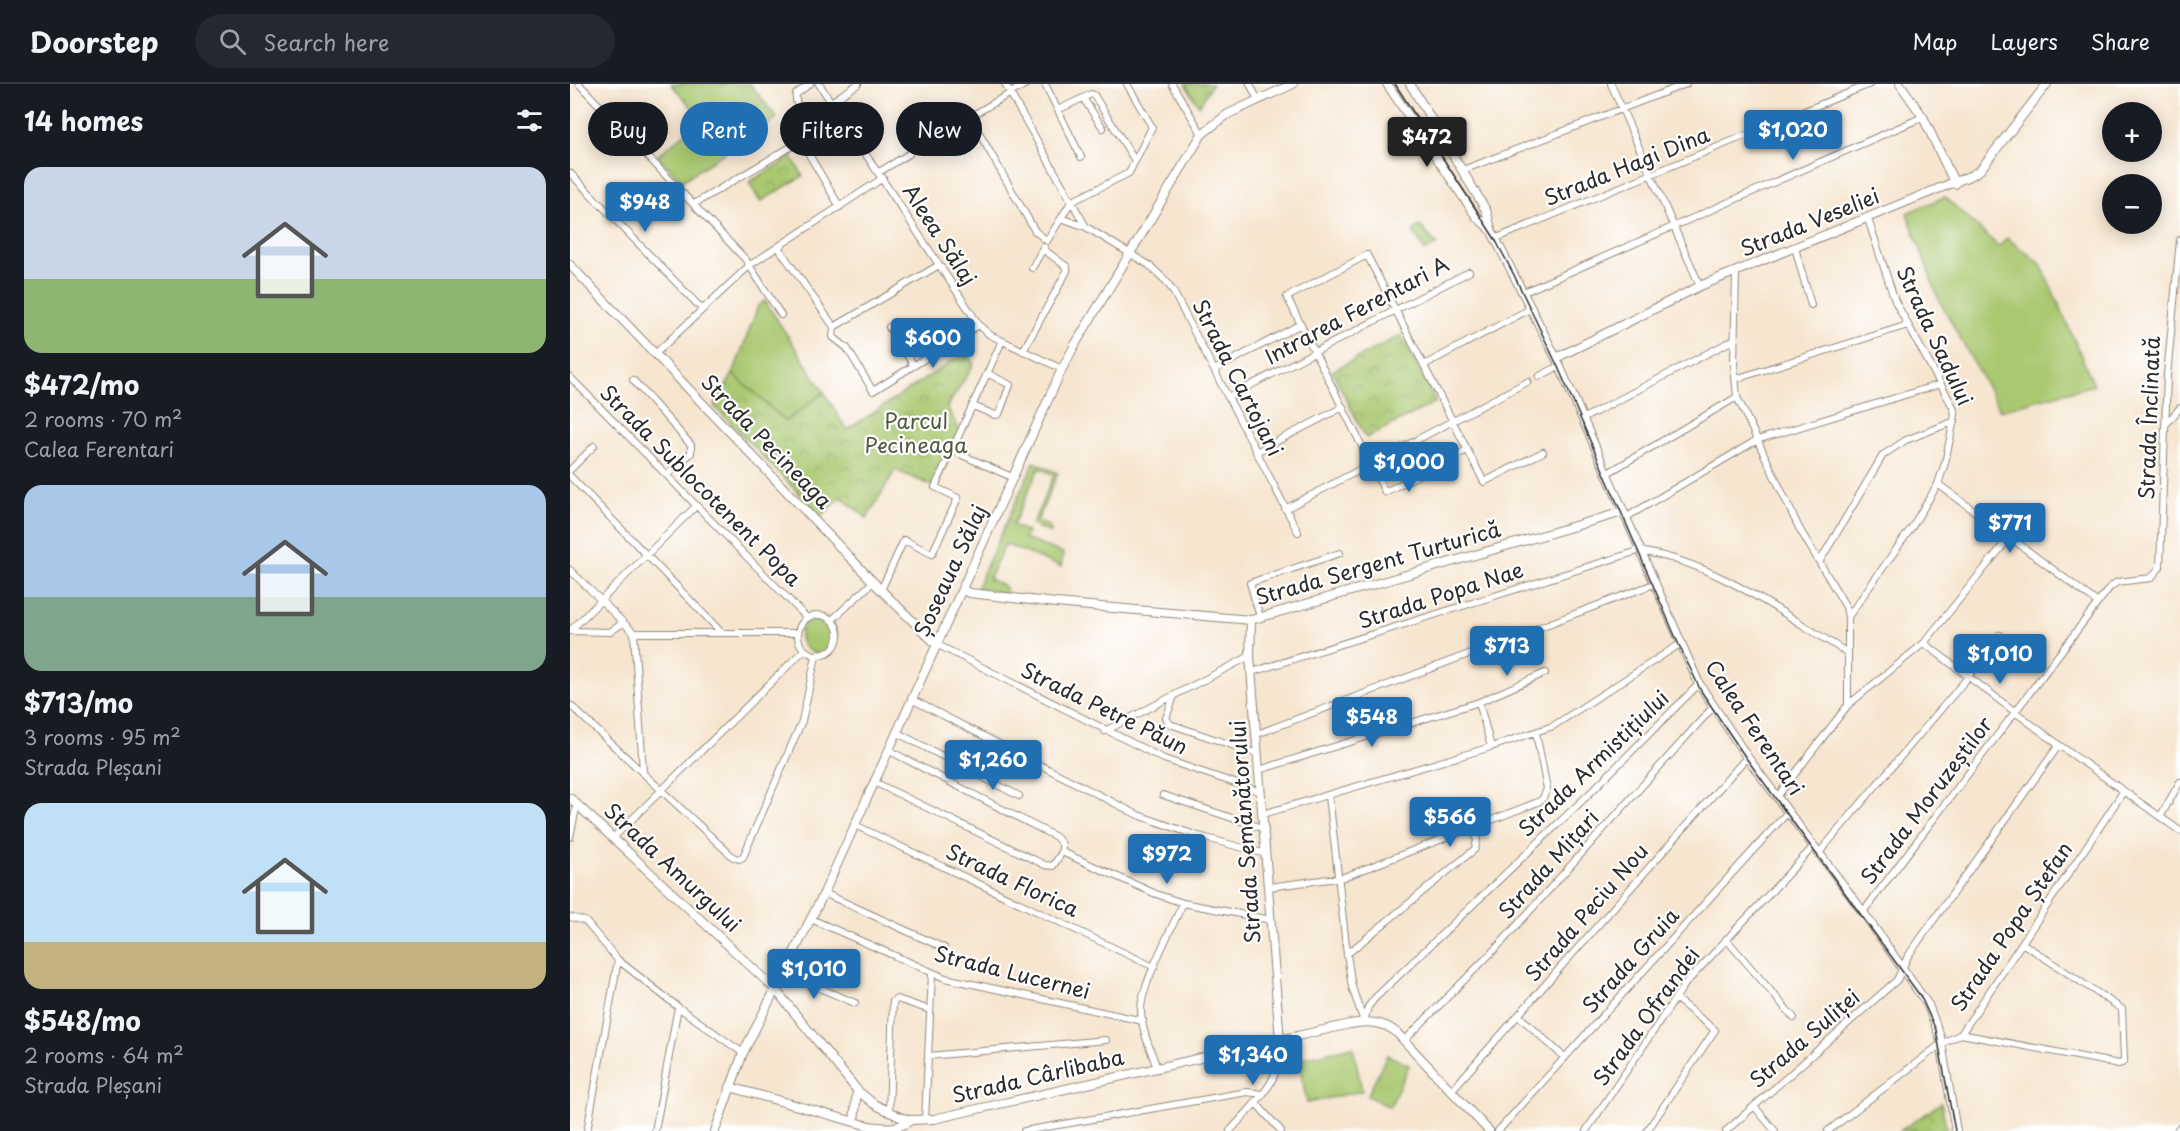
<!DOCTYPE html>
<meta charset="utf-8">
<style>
body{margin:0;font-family:"Playpen Sans",sans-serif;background:#242831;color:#f1f3f6;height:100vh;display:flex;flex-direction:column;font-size:22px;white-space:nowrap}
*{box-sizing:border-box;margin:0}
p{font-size:20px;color:#9ea1a6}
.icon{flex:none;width:33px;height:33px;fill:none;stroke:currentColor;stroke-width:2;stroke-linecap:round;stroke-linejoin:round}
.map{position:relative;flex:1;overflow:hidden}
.drawer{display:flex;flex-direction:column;background:#171b24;width:570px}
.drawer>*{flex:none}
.top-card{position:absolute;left:18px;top:18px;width:570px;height:54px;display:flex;gap:12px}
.buttons{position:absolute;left:1532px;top:18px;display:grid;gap:12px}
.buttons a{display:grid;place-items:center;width:60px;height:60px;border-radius:50%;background:#171b24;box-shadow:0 3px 15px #0003;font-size:30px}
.price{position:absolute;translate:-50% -51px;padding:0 14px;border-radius:6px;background:#1f6fb2;color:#fff;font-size:20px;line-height:39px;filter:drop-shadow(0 2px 3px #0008)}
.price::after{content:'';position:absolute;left:50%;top:36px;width:18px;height:14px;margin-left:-9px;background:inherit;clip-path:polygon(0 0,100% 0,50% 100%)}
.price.on{background:#222;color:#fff}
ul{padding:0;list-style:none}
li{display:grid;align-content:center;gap:12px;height:318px;padding:0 24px}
li span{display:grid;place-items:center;height:186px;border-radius:18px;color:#555}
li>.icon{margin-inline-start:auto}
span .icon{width:108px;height:108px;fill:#fffc;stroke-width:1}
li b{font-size:26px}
h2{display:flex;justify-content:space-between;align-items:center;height:72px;padding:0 24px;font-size:26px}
.pill{padding:0 21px;border-radius:27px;background:#171b24;box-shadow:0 3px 15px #0003;font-size:21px;line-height:54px}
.pill.on{background:#1f6fb2;color:#fff}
header{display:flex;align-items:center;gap:36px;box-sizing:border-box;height:84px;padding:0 30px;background:#171b24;border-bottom:2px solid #363941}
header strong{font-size:28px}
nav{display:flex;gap:33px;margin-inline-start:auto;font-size:21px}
.search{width:420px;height:54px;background:#242831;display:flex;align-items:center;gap:15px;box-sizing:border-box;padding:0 21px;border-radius:33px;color:#9ea1a6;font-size:22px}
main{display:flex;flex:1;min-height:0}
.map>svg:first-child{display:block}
.grass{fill:#a9c870;stroke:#6a7a4e;stroke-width:1.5}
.park{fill:url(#park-crowns);stroke:#6a7a4e;stroke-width:1.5}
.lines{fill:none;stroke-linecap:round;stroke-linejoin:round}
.minor-tunnel{stroke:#cdc0ae;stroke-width:6;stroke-dasharray:6 3;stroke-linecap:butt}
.minor-casing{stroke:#90887d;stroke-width:8}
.tertiary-casing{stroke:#90887d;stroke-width:10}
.secondary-casing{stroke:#90887d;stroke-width:10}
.minor{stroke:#fff;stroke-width:6}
.tertiary{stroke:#fff;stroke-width:8}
.secondary{stroke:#fff;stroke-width:8}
.tram{stroke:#2b2b2b;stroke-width:1.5}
.labels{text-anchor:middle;stroke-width:4.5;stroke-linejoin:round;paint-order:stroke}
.street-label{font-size:21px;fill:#2b2b2b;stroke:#fff}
.park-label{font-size:21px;fill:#515a40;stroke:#fff}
</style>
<header>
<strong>Doorstep</strong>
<div class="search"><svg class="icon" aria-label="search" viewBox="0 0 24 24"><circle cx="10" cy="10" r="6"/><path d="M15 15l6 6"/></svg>Search here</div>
<nav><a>Map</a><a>Layers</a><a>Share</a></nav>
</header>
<main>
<section class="drawer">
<h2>14 homes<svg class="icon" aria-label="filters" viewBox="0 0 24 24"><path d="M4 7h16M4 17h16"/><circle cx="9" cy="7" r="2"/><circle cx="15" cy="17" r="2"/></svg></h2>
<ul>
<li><span style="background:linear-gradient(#c9d6e8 60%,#8fb573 0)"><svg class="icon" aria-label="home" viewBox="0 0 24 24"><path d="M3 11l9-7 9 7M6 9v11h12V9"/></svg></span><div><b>$472/mo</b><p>2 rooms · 70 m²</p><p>Calea Ferentari</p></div></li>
<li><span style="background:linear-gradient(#a9c7e8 60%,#7fa58c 0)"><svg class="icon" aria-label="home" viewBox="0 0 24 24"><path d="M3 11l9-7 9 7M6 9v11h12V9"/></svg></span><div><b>$713/mo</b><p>3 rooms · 95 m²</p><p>Strada Pleșani</p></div></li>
<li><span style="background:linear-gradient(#bfe0f5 75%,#c2b280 0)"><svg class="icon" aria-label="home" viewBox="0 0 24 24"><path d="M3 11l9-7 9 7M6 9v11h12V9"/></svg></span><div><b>$548/mo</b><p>2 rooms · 64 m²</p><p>Strada Pleșani</p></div></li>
</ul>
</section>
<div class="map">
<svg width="1610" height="1047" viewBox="0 0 1610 1047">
<defs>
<pattern id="park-crowns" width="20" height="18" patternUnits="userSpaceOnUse" patternTransform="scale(1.5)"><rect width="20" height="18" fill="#a9c870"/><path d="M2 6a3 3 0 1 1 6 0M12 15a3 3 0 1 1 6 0" fill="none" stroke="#8aa35c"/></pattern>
</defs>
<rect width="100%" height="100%" fill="#fff"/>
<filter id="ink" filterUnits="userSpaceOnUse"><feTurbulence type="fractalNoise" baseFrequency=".0167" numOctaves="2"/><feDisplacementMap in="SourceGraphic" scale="12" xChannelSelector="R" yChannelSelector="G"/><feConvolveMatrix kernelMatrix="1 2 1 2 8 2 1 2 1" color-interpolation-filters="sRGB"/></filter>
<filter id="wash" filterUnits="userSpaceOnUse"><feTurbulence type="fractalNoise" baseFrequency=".008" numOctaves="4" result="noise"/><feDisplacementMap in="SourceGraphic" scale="24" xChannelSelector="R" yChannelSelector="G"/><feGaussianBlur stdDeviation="1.35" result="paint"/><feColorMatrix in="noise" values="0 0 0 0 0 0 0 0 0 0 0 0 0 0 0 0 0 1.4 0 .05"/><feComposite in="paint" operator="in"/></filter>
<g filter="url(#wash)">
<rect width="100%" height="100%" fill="#f6e5cf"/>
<path class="grass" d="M101,0H180L207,34L112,97L87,72L132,35Z
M1375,113L1429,163L1437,154L1471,180L1524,301L1430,326L1369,216L1337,129Z
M195,217L254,308L216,337L163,290L188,222Z
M464,378L488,389L467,437L480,443L481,449L462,441L484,391L469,384L443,441L457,448L454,455L493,469L491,483L435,460L419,495L436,503V511L407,503Z
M230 551a18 18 0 1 1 36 0a18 18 0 1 1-36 0Z
M783,963L792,1007L737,1019L728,975Z
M817,971L839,981L820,1023L797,1012Z"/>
<path class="park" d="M615,0H642L629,22Z
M222,73L233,92L190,118L179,98Z
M850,142L867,160L855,167L843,147Z
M831,251L866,318L796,354L762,287Z
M396,268L404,280L377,323L391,349L365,403L325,386L297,434L271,413L251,432L144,322L163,290L216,337L254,308L277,346Z
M1371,1019L1377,1047H1330Z"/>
</g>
<g filter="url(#ink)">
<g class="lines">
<path class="minor-tunnel" d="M957,298L970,292"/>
<g class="minor-casing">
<path id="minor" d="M9,0L176,176L211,231
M249,0L409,241L420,251L492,285
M435,0L516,143L579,181L596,197L603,207L728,448
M475,0L511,73
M602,0L632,50
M680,0L688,16
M1041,0L1130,202
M513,14L533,44
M261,18L288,0
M488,26L521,10L524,11L565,77
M400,33L465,147L477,157L501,118L559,89L582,43L557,0
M379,45L456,0
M231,57L270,123
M893,86L1116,0
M309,88L339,70
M0,89L132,225
M124,120L231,57C243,27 224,30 226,10L240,0
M491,134L516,143
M927,154L1300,0
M208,163L264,243L263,253L277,264L303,307L409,241
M1225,164L1241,221
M462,184L474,163
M1166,188L1164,280L1167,313L1229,444L1276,523L1278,533V621
M954,208L1353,33
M264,243L369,181
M319,243L344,282
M453,267L497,187V183L473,165
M86,269L180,181L313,94
M854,281L962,224
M644,286L731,240
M970,292L989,282
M0,293L237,534
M1165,295L1338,241
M63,296L121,361V369L97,391
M658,313L899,188
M403,322L425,331L429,330L440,301L417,289
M1012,335L1165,255
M1596,340L1610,324
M897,366L815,408L717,213L797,171L914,398L973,368
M383,367L444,394
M686,368L773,323
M0,386L24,362
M1036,390L1167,313
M0,392L152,549
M1368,400L1528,519
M715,425L957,298
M1055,434L1187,356L1371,300
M1250,477L1313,371L1336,356L1385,337
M0,486L64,549
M311,506L334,456L362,470L388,414L365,403L432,257
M228 551a20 20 0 1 1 40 0a20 20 0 1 1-40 0Z
M690,533L680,499L770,469
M1278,533L1342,443L1368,400L1375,379L1385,331L1383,323L1325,217L1298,135
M262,536L303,498
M0,547L126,422
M0,547L40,548L53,539
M64,549H228
M64,549L73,687
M1354,559L1489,661L1610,747
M366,560L594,675L691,708
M682,588L1068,467C1147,478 1212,530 1278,569
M604,612L596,634L600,640L688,670
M341,615L568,731L625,751L696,770
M909,618L921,663
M0,621L163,773L169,775L173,773L232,637L246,572
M535,647L680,572
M326,648L449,712
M687,650L1084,500
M689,686L909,618L975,589
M304,698L475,781L483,782L492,768V760L486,753L318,666
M593,711L695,745
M759,712L777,870L782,903L794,938
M1207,713L1278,621L1354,559L1439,454
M693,730L921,663L983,642L1110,560
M1590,733L1610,698
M285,741L584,883
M0,753L7,720
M44,753L234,566
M492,768L586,810L613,819L701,836
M1248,770L1399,592L1430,551
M699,803L774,793L968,718L973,714L977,705L966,649
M254,809L374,864
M1293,828L1540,503L1547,498L1581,494L1590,483L1597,291L1610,156
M0,833L15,837L48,876L108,923L173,969
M241,835L375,894L573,937
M1156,855L1224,934
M777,870L905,765L907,756L902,743
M214,889L285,919
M949,932L995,974
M794,938L798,923L805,914L1018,711L1129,600
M1391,950L1549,980L1552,979L1554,976L1552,925L1452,859
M834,957L931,859L1143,623
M358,972L536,956
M587,984C581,967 571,945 571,926C571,902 602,844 613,819
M881,1007L1177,673
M685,1018L711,1047
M1184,1022L1205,1047
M319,1029L323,917L327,915L360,926
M355,1036L362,889
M17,1047L48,876
M85,1047L108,923
M454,1047L677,1008L692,1010
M660,1047C686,1017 712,1000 710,957
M928,1047L1218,728
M1016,1047L1115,900L1243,763
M1077,1047L1145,946L1105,914
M1156,1047L1327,896L1338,872L1489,661
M1258,1047L1371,960L1391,950L1553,708"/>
</g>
<g class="tertiary-casing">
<path id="tertiary" d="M1330,0L1353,33L1385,100
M0,181L311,506L366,560
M986,274L1130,202L1402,91L1410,86L1477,0
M392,506L400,509L486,519L681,536L1053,428
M681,536L680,572L710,957
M0,714L205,905L287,1006L304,1020L330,1033L341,1036L364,1035L780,940C798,937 813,937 827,949L919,1047
M160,1003L299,1042C314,1044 328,1046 341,1036
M284,1038L287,1006
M145,1047L173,969L254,809L492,285L506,259L632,50L658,30L723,0"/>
</g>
<g class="secondary-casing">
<path id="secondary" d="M817,0L906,132L920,145
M840,0L916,126L922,148L986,274L1129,600L1177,673L1293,828L1358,921L1370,953L1386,1047
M1608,1047L1610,1044"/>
</g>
<use href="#minor" class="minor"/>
<use href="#tertiary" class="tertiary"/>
<use href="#secondary" class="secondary"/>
<path class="tram" d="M825,0L925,155L944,191L988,283L1109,561L1131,607L1176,674L1351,913L1366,946L1385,1047"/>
</g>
</g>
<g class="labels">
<g class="street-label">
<text transform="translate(1057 83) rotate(-22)" y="7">Strada Hagi Dina</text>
<text transform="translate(1240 139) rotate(-22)" y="7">Strada Veseliei</text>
<text transform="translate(369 151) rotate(57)" y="7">Aleea Sălaj</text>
<text transform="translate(787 227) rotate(-28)" y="7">Intrarea Ferentari A</text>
<text transform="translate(1364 252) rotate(65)" y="7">Strada Sadului</text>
<text transform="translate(667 294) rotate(63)" y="7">Strada Cartojani</text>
<text transform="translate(1580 334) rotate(-88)" y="7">Strada Înclinată</text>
<text transform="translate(196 358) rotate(46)" y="7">Strada Pecineaga</text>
<text transform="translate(130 402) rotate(45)" y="7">Strada Sublocotenent Popa</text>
<text transform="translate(808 480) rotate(-16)" y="7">Strada Sergent Turturică</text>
<text transform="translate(381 487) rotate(-65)" y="7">Șoseaua Sălaj</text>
<text transform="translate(871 512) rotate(-18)" y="7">Strada Popa Nae</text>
<text transform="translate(534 625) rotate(26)" y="7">Strada Petre Păun</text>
<text transform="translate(1184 644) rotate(56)" y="7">Calea Ferentari</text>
<text transform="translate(1024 680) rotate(-44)" y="7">Strada Armistițiului</text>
<text transform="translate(1357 717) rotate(-53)" y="7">Strada Moruzeștilor</text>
<text transform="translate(676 748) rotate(-94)" y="7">Strada Semănătorului</text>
<text transform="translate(979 781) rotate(-48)" y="7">Strada Mițari</text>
<text transform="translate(102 784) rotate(43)" y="7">Strada Amurgului</text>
<text transform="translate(442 797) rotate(25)" y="7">Strada Florica</text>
<text transform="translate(1017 829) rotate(-49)" y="7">Strada Peciu Nou</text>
<text transform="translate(1442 843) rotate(-56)" y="7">Strada Popa Ștefan</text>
<text transform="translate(1061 877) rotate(-48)" y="7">Strada Gruia</text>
<text transform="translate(442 889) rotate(14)" y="7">Strada Lucernei</text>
<text transform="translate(1077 933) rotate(-54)" y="7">Strada Ofrandei</text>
<text transform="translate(1235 955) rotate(-41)" y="7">Strada Suliței</text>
<text transform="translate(468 993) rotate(-13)" y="7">Strada Cârlibaba</text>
</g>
<g class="park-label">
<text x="346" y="345">Parcul<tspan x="346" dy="24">Pecineaga</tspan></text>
</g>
</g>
</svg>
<div class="buttons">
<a>+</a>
<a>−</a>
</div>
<b class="price" style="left:1223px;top:77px">$1,020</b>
<b class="price on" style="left:857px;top:84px">$472</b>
<b class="price" style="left:75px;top:149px">$948</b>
<b class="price" style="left:363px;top:285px">$600</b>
<b class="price" style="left:839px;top:409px">$1,000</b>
<b class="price" style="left:1440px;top:470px">$771</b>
<b class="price" style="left:937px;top:593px">$713</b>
<b class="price" style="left:1430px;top:601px">$1,010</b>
<b class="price" style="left:802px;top:664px">$548</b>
<b class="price" style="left:423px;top:707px">$1,260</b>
<b class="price" style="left:880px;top:764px">$566</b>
<b class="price" style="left:597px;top:801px">$972</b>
<b class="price" style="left:244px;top:916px">$1,010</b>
<b class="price" style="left:683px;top:1002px">$1,340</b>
<div class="top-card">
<a class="pill">Buy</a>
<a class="pill on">Rent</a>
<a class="pill">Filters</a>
<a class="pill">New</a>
</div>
</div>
</main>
